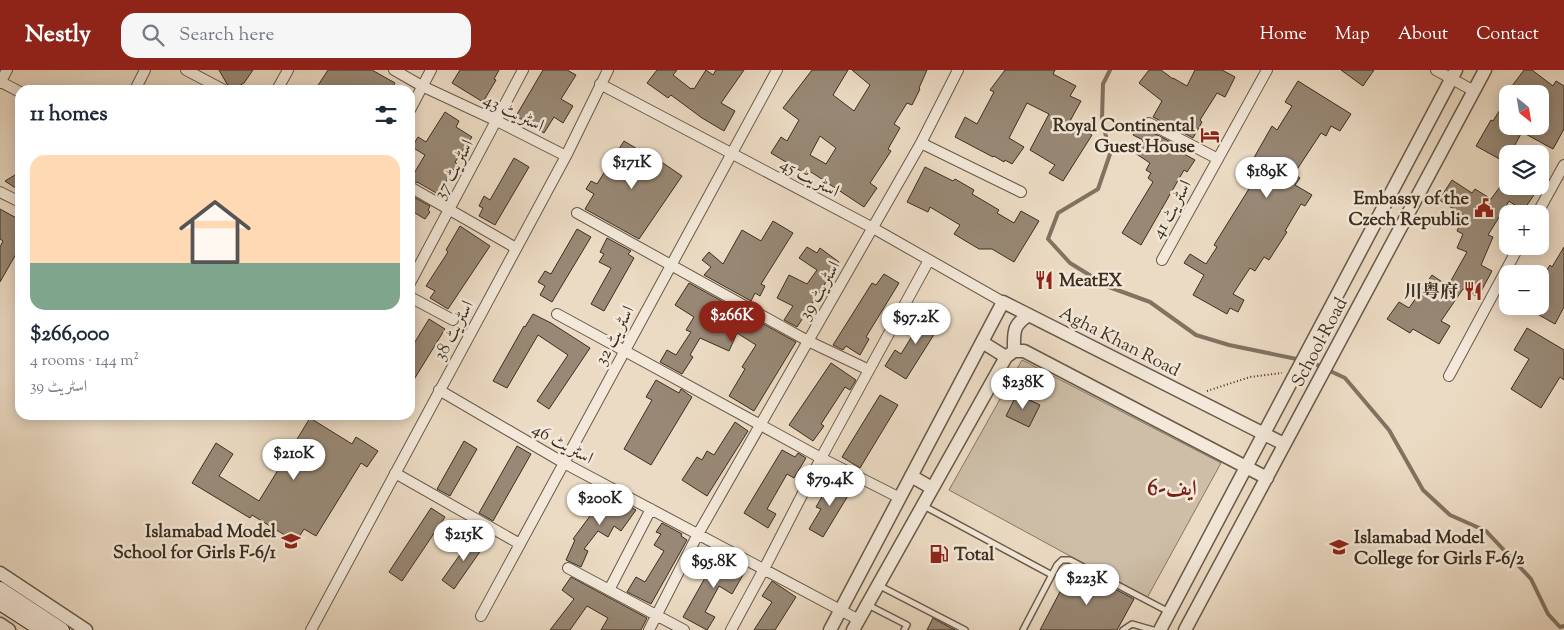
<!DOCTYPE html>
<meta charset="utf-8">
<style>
body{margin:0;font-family:"Sorts Mill Goudy",Amiri,"Noto Serif SC",serif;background:#f6f6f7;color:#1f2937;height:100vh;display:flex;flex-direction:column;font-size:19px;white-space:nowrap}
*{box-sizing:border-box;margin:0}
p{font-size:16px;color:#747a83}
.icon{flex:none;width:28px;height:28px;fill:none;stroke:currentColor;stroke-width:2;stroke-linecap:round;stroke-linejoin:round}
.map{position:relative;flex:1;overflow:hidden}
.drawer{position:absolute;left:15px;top:15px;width:400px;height:335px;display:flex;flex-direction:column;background:#fff;border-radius:15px;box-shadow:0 2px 12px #0003}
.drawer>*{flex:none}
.needle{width:32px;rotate:150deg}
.buttons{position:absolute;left:1499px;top:15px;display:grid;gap:10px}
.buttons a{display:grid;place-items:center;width:50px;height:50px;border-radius:10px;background:#fff;box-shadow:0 2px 12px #0003;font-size:25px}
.price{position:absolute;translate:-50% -42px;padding:0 11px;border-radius:18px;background:#fff;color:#222;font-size:16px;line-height:32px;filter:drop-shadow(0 1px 2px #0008)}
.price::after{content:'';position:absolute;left:50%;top:30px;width:15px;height:11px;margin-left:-8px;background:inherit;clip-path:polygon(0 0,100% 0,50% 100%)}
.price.on{background:#8f2418;color:#fff}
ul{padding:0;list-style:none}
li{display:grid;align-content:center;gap:10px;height:265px;padding:0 15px}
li+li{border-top:1px solid #e0e1e3}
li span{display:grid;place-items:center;height:155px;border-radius:15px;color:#555}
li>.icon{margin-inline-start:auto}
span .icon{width:90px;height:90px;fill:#fffc;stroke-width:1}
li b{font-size:21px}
h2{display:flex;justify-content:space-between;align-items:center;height:60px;padding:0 15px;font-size:21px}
header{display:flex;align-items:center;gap:30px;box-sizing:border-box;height:70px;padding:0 25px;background:#8f2418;color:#fff}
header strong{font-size:24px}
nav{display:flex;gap:28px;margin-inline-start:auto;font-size:18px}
.search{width:350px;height:45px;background:#f6f6f7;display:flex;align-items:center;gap:12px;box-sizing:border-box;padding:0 18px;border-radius:15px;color:#747a83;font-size:19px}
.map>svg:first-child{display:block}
.green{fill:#cebea8;stroke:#857664}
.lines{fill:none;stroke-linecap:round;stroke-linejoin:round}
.stream{stroke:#827261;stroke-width:4}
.building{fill:#988875;stroke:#3c2e20;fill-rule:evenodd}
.service-casing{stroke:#685949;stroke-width:8}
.minor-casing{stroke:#685949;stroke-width:12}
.tertiary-casing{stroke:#685949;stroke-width:15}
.secondary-casing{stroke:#3c2e20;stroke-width:16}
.path{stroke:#3c2e20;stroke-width:2;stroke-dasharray:1 2.5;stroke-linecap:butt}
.service{stroke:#f3e8d9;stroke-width:5}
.minor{stroke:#f3e8d9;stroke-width:10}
.tertiary{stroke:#f3e8d9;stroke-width:12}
.secondary{stroke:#f3e8d9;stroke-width:14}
.labels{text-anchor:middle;stroke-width:5;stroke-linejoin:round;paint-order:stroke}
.street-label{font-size:18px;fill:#3c2e20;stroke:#f3e8d9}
.poi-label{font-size:18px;font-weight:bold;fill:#3c2e20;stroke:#f3e8d9;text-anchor:end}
.district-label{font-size:22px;font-weight:bold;fill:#7a1f14;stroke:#f3e8d9}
</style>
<header>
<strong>Nestly</strong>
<div class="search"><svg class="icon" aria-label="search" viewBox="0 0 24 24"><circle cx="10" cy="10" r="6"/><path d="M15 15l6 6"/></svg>Search here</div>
<nav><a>Home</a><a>Map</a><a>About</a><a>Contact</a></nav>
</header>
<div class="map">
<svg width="1564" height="560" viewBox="0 0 1564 560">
<rect width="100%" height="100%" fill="#ecdbc4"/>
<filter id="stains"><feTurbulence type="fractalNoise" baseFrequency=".004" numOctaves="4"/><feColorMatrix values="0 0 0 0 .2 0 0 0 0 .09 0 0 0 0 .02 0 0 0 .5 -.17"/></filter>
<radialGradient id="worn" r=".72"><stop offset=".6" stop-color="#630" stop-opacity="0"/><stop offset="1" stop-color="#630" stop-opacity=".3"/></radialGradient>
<path class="green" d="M1022,290L1221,393L1147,528L949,420Z"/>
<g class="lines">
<path class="stream" d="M1110,0L1103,14L1102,49L1110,84L1098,119L1058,143L1048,169L1070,193L1109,217L1150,232L1196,265L1229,275L1311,292L1345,308L1389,360L1423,420L1450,445L1486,461L1531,509L1548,544L1560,557L1564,556"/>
</g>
<path class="building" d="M219,0H253L244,13L234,19L227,14Z
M328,0H372L395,13L391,20H315Z
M460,0H499L494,9L496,10L483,32L452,13Z
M543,0H567L576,5L561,29L573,36L563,53L554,47L544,63L516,46Z
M657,0H677L673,5L691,19L692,18L694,19L706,0L713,5L716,0H744L721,33L735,41L724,61L702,48L671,25L668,28L647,13Z
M812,0H848L833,25L854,41L870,15L852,0H927L919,18L920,19L912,35L907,33L894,54L900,58L888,79L891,81L870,113L877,118L864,137L811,102L809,106L771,83L781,67L787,71L799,50L783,38ZM820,66L836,78L826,94L810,85Z
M1005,0H1055L1053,4L1076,16L1070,26L1081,31L1070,51L1092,65L1063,111L1049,103L1055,95L1030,80L1049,44L1027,33L1009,68L1024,77L1012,94L1005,90L1004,92L994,86L993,87L955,67L965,47L977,54L994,22L990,20Z
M1149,0H1161L1173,9V8L1187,16L1195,0H1222L1235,7L1225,27L1217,23L1200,50L1202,52L1193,68L1153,47L1162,31L1139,13Z
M1341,0H1374L1363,16Z
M1524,0H1532L1553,16L1556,11L1564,16V59L1553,79L1522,62L1510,84H1508L1505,92L1476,76L1491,50L1493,51L1508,27V56H1540V24H1522L1512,16Z
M1298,11L1351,44L1340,61L1331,56L1326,66L1321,63L1294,104L1300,108L1295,115L1312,125L1305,136L1301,134L1285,161L1287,162L1269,190L1264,187L1255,201L1250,198L1233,224L1244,230L1238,242L1230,238L1227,244L1193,225L1204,205L1184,193L1190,184L1206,194L1217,177L1214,175L1257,106L1247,100L1272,56L1277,60L1292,36L1285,32Z
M445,42L459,51L456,57L472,67L455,92L457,94L438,124L419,113L410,110L425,85L412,77L418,67L426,72Z
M1141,52L1146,59L1186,80L1184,84L1195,90L1187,102L1184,100L1141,175L1122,163L1153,112L1148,108L1151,103L1146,100L1150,93L1135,83L1143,70L1133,65Z
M624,71L659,92L660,91L682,106L639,169L585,139L594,124L586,119L591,111L597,114Z
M514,88L529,97L495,155L479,146L483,138L479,136L484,126L490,130Z
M925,97L953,111L955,109L974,120L972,124L999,140L997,143L1014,153L1021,141L1039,151L1014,192L992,179H979L954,164L960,155L930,137L928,142L907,132Z
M20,102V121L5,111Z
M1508,106V116H1540L1523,141L1509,131L1488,165L1493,167L1481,195L1492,201L1478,227L1463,219L1441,251L1450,256L1439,274L1413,259L1410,263L1387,249L1399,232L1409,238L1432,205L1448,216L1467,182L1457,178L1463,164L1457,161L1464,145L1439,130L1452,110L1472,123L1475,119L1491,129Z
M410,125L430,136L428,140L430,142L425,149L410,140Z
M0,139L20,150V157L15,166L20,169V177L0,212V177L3,171L0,169Z
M773,151L793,163L761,214L765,216L760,226L755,223L751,231L704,205L711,197L702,190L709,182L723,194L742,160L761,171Z
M460,156L490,176L448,239L430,228L435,221L426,216L448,182L446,180Z
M577,159L591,167L552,232L540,225L545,216L538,212L545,201L551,204Z
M607,168L631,181L628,184L634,188L604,241L591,234L611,198L599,192L604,184L600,182Z
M807,177L817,183L820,178L839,192L797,257L784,250L793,236L777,228L789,205L807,214L817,200L799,188Z
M1564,177V237L1555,254L1523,236H1540V211L1550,195L1552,197Z
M884,204L899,213L866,267L869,269L860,285L846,276L843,280L833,275L872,213L876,215Z
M689,213L796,272L754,341L729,326L745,299L742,297L756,275L737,263L729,281L700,268L690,285L693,287L682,304L660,292L667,280L676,285L691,262L686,260L694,247L675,235Z
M930,237L945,247L906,309L885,296L895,280L901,284Z
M533,244L551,253L590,278L549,339L537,331L568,285L538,265L507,318L493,311L524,256L525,257Z
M429,249L445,259L410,316V280Z
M1527,258L1564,280V310L1560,307L1541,338L1511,319L1529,289L1514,280Z
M831,293L856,310L850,320L845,317L821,354L824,356L813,371L789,355Z
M656,310L679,323L681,319L692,327L651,395L624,379L652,330L646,327Z
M1017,324L1040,335L1029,357L1006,346Z
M880,325L898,335L860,398L842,387Z
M310,348L352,374L356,367L378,381L367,397L361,393L316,466L304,459L296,472L252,445L250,448L192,413L216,373L233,384L219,406L259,431Z
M735,352L748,361L707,426L682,410L697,387L702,390L707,381L714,385Z
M464,371L477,379L450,426L437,419Z
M517,376L531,384L493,451L479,443Z
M782,380L795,387L798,383L806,388L794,408L787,404L767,439L776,444L768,458L744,443Z
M837,410L852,419L823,467L809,459L821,439L816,437L827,418L831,420Z
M607,423L636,440L621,461L614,456L608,467L598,461L584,479L588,481L581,497L566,490L575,470L573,469Z
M431,438L445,447L402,511L389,502Z
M662,453L682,464L681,466L687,470L651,534L627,522L636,507L645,512L664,481L654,475L661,464L656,462Z
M474,465L486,473L454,519L442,510Z
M719,483L747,498L732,524L719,516L705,542L715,547L707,560L683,547Z
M1073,497L1134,529L1117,560H1040Z
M571,507L647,548L641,560H601L608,548L587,536L570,560H550L574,529L562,520Z
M772,511L796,527L775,560H754L772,532L762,526Z
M933,548L949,557L955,560H927Z"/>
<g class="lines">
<g class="service-casing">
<path id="service" d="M922,435L1052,505
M878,515L965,560
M868,535L907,555L904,560
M1023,560L1057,495L1062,490H1070L1169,542
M1123,560L1132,554L1153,560"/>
</g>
<g class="minor-casing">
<path id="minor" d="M186,0L224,20
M394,0L422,16L497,51L566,86
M1436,0L1474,21
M1,12L20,22
M0,13L7,0
M600,14L873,158L1003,232
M135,20L145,0
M277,20L288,0
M410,40L431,0
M1149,53L1218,89
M921,73L1021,122
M410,117L516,178
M0,122L20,132
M577,143L808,271L869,300
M1537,144L1564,95
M1162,190L1267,0
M410,213L523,0
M410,227L453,250
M557,244L821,388L900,428
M1449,306L1519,176
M439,320L564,393L859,550
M395,403L520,474
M568,498L684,560
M609,520L651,439
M481,546L777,0
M311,560L566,86L608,0
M649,560L698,464L921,73L958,0
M731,560L764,499L821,388L929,190"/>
</g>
<g class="tertiary-casing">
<path id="tertiary" d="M982,272L1006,287
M1014,281C1014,263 1012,255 1029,245
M911,406L932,418
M0,503L86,560
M0,554L9,560
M830,560L1003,232L1284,374
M853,560L1006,287L1014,281H1024L1267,408
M1160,560L1456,0
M1185,560L1485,0"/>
</g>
<g class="secondary-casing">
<path id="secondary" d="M0,519L62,560
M0,533L42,560"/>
</g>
<path class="path" d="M1207,321L1250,307L1282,303"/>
<use href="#service" class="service"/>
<use href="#minor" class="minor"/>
<use href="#tertiary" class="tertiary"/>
<use href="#secondary" class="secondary"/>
</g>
<defs>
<g id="hotel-bare" transform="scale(1.5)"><path d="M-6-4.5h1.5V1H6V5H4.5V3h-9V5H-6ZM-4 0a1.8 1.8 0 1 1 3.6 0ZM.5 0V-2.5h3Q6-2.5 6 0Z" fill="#8f2418" stroke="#f3e8d9" stroke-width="2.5" paint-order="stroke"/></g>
<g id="civic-bare" transform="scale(1.5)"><path d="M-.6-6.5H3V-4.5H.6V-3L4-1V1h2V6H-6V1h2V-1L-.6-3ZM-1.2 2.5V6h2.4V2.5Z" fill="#8f2418" stroke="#f3e8d9" stroke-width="2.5" paint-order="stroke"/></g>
<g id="restaurant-bare" transform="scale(1.5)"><path d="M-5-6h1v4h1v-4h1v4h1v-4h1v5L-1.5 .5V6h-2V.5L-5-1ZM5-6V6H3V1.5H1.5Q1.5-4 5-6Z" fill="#8f2418" stroke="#f3e8d9" stroke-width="2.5" paint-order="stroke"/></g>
<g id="school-bare" transform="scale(1.5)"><path d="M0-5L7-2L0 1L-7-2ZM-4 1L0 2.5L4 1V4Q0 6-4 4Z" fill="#8f2418" stroke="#f3e8d9" stroke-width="2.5" paint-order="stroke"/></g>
<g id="university-bare" transform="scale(1.5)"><path d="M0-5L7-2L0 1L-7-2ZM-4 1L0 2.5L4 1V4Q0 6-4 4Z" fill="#8f2418" stroke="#f3e8d9" stroke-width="2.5" paint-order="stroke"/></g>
<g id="fuel-bare" transform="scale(1.5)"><path d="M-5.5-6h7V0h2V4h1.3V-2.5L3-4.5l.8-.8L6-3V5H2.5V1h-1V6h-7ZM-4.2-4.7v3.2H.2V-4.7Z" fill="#8f2418" stroke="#f3e8d9" stroke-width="2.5" paint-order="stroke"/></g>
</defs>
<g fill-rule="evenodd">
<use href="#hotel-bare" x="1210" y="65"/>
<use href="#civic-bare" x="1484" y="138"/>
<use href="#restaurant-bare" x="1044" y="210"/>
<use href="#restaurant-bare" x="1473" y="221"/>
<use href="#school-bare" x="291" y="471"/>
<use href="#university-bare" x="1339" y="477"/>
<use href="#fuel-bare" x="939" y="484"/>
</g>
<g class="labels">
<g class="street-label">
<text transform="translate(514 42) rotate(26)" y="6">اسٹریٹ 43</text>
<text transform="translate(453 99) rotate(-62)" y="6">اسٹریٹ 37</text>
<text transform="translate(810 107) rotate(28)" y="6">اسٹریٹ 45</text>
<text transform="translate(1171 139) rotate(-61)" y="6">اسٹریٹ 41</text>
<text transform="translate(819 220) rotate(-60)" y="6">اسٹریٹ 39</text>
<text transform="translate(453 260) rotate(-62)" y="6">اسٹریٹ 38</text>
<text transform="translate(614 265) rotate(-62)" y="6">اسٹریٹ 32</text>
<text transform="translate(1120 271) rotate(27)" y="6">Agha Khan Road</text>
<text transform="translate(1319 272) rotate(-62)" y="6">School Road</text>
<text transform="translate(563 373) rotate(29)" y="6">اسٹریٹ 46</text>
</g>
<g class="poi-label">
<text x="1195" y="61">Royal Continental<tspan x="1195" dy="21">Guest House</tspan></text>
<text x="1469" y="134">Embassy of the<tspan x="1469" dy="21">Czech Republic</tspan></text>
<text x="1059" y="216" text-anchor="start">MeatEX</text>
<text x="1458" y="227">川粤府</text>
<text x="276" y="467">Islamabad Model<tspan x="276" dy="21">School for Girls F-6/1</tspan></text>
<text x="1354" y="473" text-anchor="start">Islamabad Model<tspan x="1354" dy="21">College for Girls F-6/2</tspan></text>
<text x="954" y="490" text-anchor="start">Total</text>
</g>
<g class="district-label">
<text x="1172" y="425">ایف-6</text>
</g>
</g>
<rect width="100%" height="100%" filter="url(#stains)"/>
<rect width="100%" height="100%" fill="url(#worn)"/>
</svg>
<div class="buttons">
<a><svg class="needle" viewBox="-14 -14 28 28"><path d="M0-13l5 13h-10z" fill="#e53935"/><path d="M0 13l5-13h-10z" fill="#747a83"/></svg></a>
<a><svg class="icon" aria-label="layers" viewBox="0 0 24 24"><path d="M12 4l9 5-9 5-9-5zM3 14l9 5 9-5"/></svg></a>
<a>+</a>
<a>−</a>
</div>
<b class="price" style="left:632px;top:120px">$171K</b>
<b class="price" style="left:1267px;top:129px">$189K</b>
<b class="price on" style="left:732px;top:273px">$266K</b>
<b class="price" style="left:916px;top:275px">$97.2K</b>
<b class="price" style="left:1023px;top:340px">$238K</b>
<b class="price" style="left:294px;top:411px">$210K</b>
<b class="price" style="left:830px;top:437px">$79.4K</b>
<b class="price" style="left:600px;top:456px">$200K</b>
<b class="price" style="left:464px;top:492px">$215K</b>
<b class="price" style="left:714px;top:519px">$95.8K</b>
<b class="price" style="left:1087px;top:536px">$223K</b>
<section class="drawer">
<h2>11 homes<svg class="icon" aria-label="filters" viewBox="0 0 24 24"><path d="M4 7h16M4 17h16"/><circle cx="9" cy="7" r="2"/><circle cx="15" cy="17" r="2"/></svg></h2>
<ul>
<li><span style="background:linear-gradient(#ffd9b3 70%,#7fa58c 0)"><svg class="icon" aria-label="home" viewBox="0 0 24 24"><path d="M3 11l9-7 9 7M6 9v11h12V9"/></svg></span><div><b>$266,000</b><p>4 rooms · 144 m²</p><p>اسٹریٹ 39</p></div></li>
</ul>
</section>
</div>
